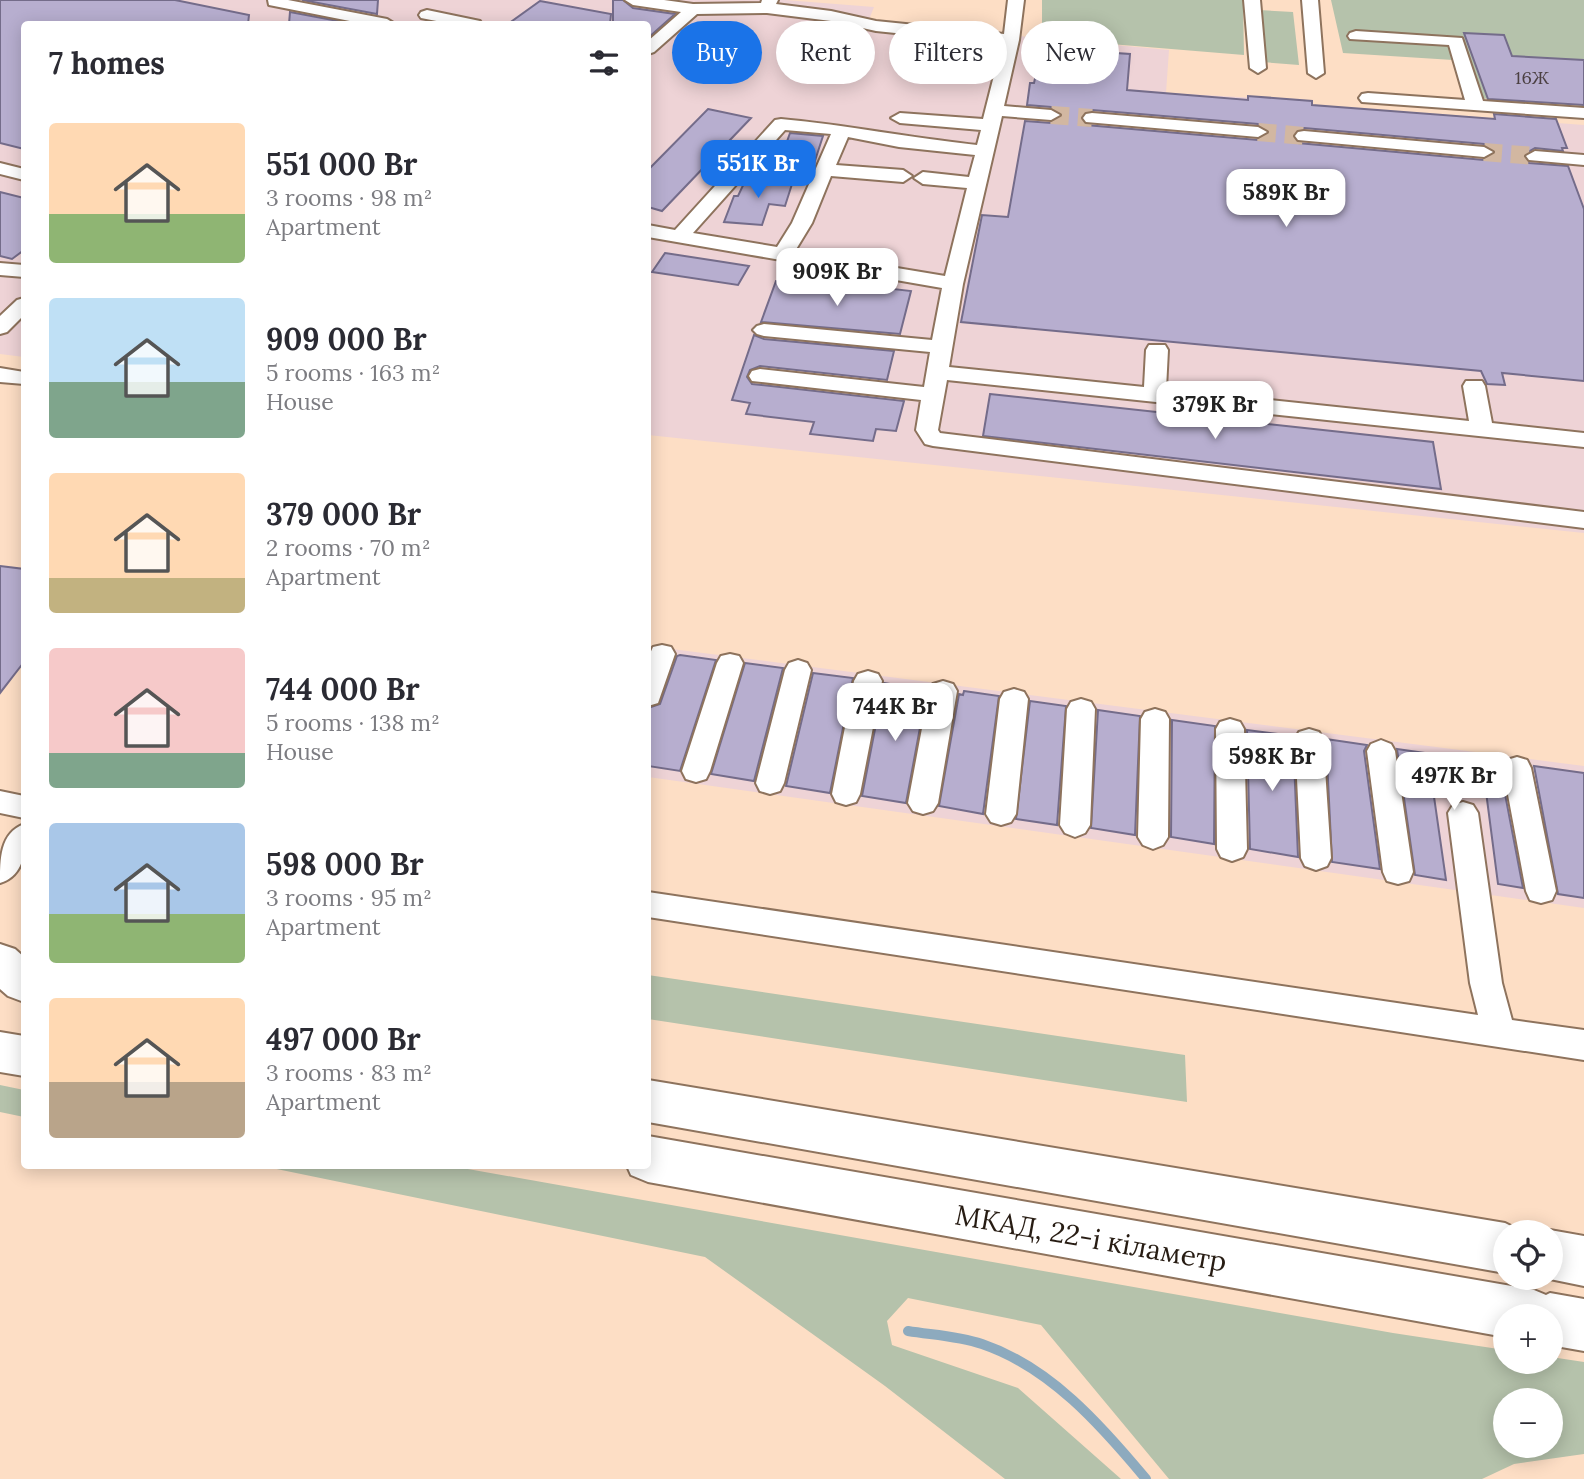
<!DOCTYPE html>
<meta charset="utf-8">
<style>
body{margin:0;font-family:Lora,serif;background:#f2f2f3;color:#2b2b33;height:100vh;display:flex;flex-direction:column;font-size:26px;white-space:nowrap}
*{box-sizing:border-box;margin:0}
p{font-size:23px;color:#7c7c81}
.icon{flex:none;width:38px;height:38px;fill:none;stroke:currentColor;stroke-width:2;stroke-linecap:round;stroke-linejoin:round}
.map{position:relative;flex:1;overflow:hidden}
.panel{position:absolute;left:21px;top:21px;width:630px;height:1148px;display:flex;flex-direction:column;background:#fff;border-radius:7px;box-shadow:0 4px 18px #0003}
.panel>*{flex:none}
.guide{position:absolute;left:672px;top:21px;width:665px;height:63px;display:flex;gap:14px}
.fabs{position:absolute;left:1493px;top:1220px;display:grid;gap:14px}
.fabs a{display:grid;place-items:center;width:70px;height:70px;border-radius:50%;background:#fff;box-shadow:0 4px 18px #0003;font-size:35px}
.price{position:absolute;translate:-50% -60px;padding:0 16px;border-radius:14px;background:#fff;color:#222;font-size:23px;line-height:46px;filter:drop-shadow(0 2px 4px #0008)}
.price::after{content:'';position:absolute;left:50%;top:42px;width:21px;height:16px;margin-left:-10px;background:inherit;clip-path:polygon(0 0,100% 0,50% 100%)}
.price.on{background:#1a73e8;color:#fff}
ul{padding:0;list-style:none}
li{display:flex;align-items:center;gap:21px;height:175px;padding:0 28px}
li span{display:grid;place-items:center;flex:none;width:196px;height:140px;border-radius:7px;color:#555}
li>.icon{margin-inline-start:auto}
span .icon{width:84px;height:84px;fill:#fffc;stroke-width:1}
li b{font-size:30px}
h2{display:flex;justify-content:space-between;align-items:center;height:84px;padding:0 28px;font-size:30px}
.tag{padding:0 24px;border-radius:32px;background:#fff;box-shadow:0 4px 18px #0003;font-size:24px;line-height:63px}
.tag.on{background:#1a73e8;color:#fff}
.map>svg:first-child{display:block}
.industrial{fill:#eed3d6}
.green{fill:#b5c2ab;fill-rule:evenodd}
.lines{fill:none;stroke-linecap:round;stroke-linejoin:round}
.stream{stroke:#8daabe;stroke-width:10}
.building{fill:#b7aecf;stroke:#746c8a;stroke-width:2;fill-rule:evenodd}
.minor-tunnel{stroke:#d2b7a1;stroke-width:18;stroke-dasharray:18 9;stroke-linecap:butt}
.minor-casing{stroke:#8e735d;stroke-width:4}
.highway-casing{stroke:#8e735d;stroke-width:4}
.minor{fill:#fff;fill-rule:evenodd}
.highway{fill:#fff;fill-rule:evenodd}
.labels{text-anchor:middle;stroke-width:7;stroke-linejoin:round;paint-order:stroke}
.far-number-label{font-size:18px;fill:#4b4042}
.near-street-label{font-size:28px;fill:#271c13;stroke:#fff}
</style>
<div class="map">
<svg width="1584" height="1479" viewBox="0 0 1584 1479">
<rect width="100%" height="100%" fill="#fddec5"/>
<path class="industrial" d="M0,0H785L874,7L868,22L1169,50L1166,93L1312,101V105L1584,125V533L648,435V24H24V357L0,354Z
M648,646L1584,766V908L648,777Z"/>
<path class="green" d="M1042,0H1243L1244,55L1050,39L1049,34L1042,32Z
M1331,0H1584V106L1464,97L1453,60L1343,53Z
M1259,10L1293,12L1299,65L1262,62Z
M648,975L1185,1055L1187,1102L648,1019Z
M0,1085L24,1090V1117L0,1112Z
M262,1166H451L1393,1333L1505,1350V1362H1550L1551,1357L1584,1362V1454L1514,1464L1482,1479H1169L1041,1325L908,1298L887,1321L892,1345L1018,1388L1121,1479H1005L885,1386L705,1257ZM1505,1400H1550V1446H1505Z"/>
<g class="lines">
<path class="stream" d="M908,1331C933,1335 958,1336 982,1344C1050,1367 1101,1425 1146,1479"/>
</g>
<path class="building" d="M0,0H175L249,15L248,24H24V149L0,143Z
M302,0H378L377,14Z
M613,0H623L633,8L675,14L648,38V24H613Z
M540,1L611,14L610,24H508Z
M290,12L354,24H289Z
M1464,33L1504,35L1512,56L1584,60V105L1488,99Z
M1042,48L1130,54L1127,90L1248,100V96L1312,101V105L1495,119L1494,114L1556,119L1567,148H1562L1563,151L1535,148L1523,155L1529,163L1568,166L1584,209V381L1502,373L1505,385L1487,384L1481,371L961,322L982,215L1008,217L1025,121L1051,123L1062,116L1051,107L1027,105L1030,83H1034ZM1092,110L1258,124L1269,133L1258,140L1086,125L1081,116L1086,111ZM1304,128L1484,144L1495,153L1484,160L1298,143L1293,134L1298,129Z
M708,109L751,118L662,211L648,207V170Z
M790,133L823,136L811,173L800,172L797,180L774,178Z
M747,177L793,181L785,206L769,204L762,225L724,222L734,196H738Z
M0,192L24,198V250L12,259L0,256Z
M665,253L717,261L749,266L738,285L652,272Z
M776,281L884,292L885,288L911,291L900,334L761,322Z
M754,335L764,339L894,351L887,380L760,366L750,370L747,377L752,384L904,401L896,431L876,429L873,441L810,434L814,422L746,414L750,403L732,400Z
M990,394L1433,442L1441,489L983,436Z
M0,566L24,569V662L0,693Z
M680,655L716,660L680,771L648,766V708L660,704L677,656Z
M745,663L783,668L754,781L711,774Z
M813,673L853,678L830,793L786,786Z
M884,683L927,690L906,803L862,796Z
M964,691L999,696L983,814L939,806L959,694L963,695Z
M1030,701L1066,706L1057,825L1016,819Z
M1098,710L1140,716L1135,835L1091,828Z
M1172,720L1215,726L1214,844L1171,837Z
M1247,730L1293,736L1298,857L1250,849Z
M1326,739L1367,745L1364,751L1380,869L1332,862Z
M1397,749L1502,764L1500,768L1523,888L1498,884L1485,784L1431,776L1446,880L1415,875Z
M1534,766L1584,773V898L1558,894Z"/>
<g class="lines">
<path class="minor-tunnel" d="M1051,115L1092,118
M1258,132L1304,136
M1484,152L1535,156"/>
<g class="minor-casing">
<path id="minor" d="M268,0H288L387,19L395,24H365L269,5Z
M625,0H664L693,4L761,3L762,0H778L776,4L831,11L876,21L1004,34L1008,0H1024L1019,40L1004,106L1051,110L1060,115L1051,120L1002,116L963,284L949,367L1144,387L1146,350L1149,345H1165L1168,350L1166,389L1469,421L1463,386L1466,381H1482L1485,386L1492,423L1584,433V447L947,380L938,430L940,433L1584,512V528L933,446L925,444L916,430L921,400L752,381L749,376L752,371L760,369L924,387L930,352L764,336L757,334L753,330L757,326L764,324L932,340L942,288L648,237V225L675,230L775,120L781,119C847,125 911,138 977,145L981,130L900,123L891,118L900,113L983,119L1002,44L876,31L831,21L767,13L697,14L654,52L648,54V41L681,12L633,5ZM785,130L831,134L792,223L777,247L693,233ZM848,137L899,147L975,155L969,177L923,172L914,178L923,184L967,188L945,276L795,251L812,223L831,176L903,182L912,176L903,170L836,165Z
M1244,0H1260L1266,68L1258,73L1250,68Z
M1302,0H1318L1324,73L1316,78L1308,73Z
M427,10L480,21L482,24H452L421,18L419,15L421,12Z
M1356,31L1462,38L1483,101L1584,108V118L1362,102L1359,98L1362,94L1368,93L1465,100L1449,45L1350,39L1348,36L1350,33Z
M1092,113L1258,127L1267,132L1258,137L1086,122L1083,118L1086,114Z
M1304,131L1484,147L1493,152L1484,157L1298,140L1295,136L1298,132Z
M1535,151L1584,155V165L1529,160L1526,156Z
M0,163L24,169V180L0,174Z
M0,263L24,265V277L0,275Z
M24,298V315L7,332L0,334V316L17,300Z
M0,368L24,372V384L0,382Z
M662,645L671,647L675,654L658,703L648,706V658L653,647Z
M730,654L739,656L743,663L710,771L706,779L696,782L686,779L682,771L717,663L721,656Z
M798,660L807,663L811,670L784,783L780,791L770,794L760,791L756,783L785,670L789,663Z
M868,671L878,674L882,681L860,794L856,802L846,805L836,802L832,794L854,681L858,674Z
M943,681L953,684L957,691L938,803L933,811L923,814L913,811L908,803L929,691L933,684Z
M1014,689L1024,692L1028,699L1016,814L1011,822L1001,825L991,822L986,814L1000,699L1004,692Z
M1081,699L1091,702L1095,709L1090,825L1085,833L1075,837L1065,833L1060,825L1067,709L1071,702Z
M1155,709L1165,712L1169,719L1168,837L1163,845L1153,849L1143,845L1138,837L1141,719L1145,712Z
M1230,719L1240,722L1244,729L1247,849L1243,857L1232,861L1221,857L1217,849L1216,729L1220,722Z
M1309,729L1319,732L1323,739L1331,858L1327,866L1316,870L1305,866L1301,858L1295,739L1299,732Z
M1381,740L1391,744L1395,751L1413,872L1409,881L1398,884L1387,881L1383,872L1367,751L1371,744Z
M1517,757L1527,760L1531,768L1556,891L1552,900L1541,903L1530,900L1526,891L1503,768L1507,760Z
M0,791L24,796V818L0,813Z
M1463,802L1473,805L1478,813L1502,983L1512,1020L1584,1030V1060L648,917V892L1478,1015L1470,983L1448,813L1453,805Z
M24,824C26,847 26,875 0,883C0,859 0,833 24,824Z"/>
</g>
<g class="highway-casing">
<path id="highway" d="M0,944L15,949L24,957V1002L8,996L0,989Z
M0,1032L24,1036V1076L0,1072Z
M648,1080L1505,1223L1523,1232H1505V1273L648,1122Z
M648,1136L1534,1290L1546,1295L1550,1293L1584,1299V1351L1550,1345V1316H1505V1337L648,1182L631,1175L627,1166H648Z
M1550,1230L1584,1236V1286L1545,1278H1550V1232H1546Z"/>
</g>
<use href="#minor" class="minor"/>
<use href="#highway" class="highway"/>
</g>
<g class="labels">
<g class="far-number-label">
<text x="1532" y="84">16Ж</text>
</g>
<g class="near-street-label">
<text transform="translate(1091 1238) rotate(10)" y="10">МКАД, 22-і кіламетр</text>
</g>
</g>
</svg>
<div class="fabs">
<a><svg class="icon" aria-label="locate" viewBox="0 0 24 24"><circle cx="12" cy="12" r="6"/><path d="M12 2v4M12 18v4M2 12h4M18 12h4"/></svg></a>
<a>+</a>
<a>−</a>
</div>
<b class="price on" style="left:758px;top:200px">551K Br</b>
<b class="price" style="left:1286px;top:229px">589K Br</b>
<b class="price" style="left:837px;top:308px">909K Br</b>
<b class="price" style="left:1215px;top:441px">379K Br</b>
<b class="price" style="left:895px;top:743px">744K Br</b>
<b class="price" style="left:1272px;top:793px">598K Br</b>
<b class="price" style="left:1454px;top:812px">497K Br</b>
<div class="guide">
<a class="tag on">Buy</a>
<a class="tag">Rent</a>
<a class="tag">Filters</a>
<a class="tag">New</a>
</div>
<section class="panel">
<h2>7 homes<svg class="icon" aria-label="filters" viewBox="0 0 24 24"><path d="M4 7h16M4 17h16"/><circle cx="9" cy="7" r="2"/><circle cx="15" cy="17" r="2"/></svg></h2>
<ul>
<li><span style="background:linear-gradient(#ffd9b3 65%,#8fb573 0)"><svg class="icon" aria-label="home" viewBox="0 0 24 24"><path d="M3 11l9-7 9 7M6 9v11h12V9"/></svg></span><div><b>551 000 Br</b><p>3 rooms · 98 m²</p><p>Apartment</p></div></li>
<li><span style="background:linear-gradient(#bfe0f5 60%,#7fa58c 0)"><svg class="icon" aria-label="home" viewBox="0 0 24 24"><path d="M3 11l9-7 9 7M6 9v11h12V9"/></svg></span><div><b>909 000 Br</b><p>5 rooms · 163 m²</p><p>House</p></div></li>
<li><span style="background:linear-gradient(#ffd9b3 75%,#c2b280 0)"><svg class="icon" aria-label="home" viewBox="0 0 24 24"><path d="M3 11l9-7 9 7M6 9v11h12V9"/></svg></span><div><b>379 000 Br</b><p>2 rooms · 70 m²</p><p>Apartment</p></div></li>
<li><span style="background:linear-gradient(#f6c9c9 75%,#7fa58c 0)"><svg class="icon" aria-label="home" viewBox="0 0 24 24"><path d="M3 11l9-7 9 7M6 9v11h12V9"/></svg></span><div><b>744 000 Br</b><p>5 rooms · 138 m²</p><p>House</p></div></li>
<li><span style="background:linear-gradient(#a9c7e8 65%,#8fb573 0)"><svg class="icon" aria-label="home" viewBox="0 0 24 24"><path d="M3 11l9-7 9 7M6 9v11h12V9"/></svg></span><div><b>598 000 Br</b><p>3 rooms · 95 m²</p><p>Apartment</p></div></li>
<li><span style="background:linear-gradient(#ffd9b3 60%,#b9a48a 0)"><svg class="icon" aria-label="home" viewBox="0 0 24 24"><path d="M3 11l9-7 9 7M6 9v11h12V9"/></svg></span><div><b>497 000 Br</b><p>3 rooms · 83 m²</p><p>Apartment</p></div></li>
</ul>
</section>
</div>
